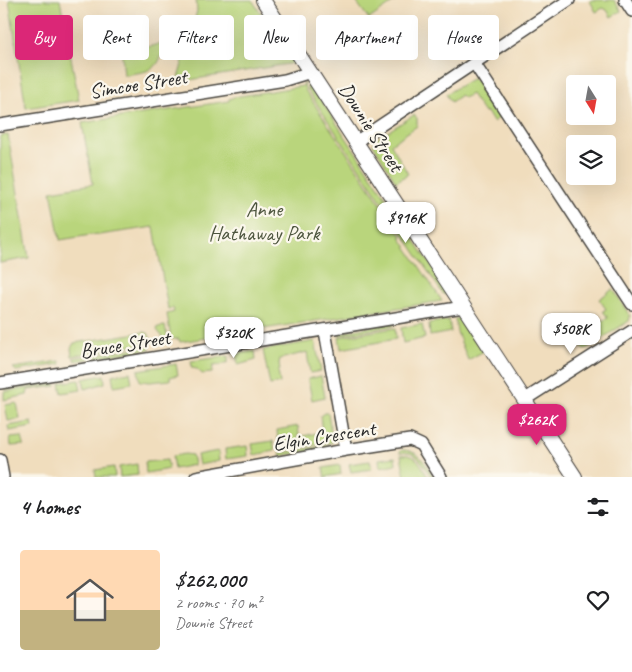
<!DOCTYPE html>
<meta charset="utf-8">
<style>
body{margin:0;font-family:Caveat,sans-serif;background:#f6f6f6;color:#202124;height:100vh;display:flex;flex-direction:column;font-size:19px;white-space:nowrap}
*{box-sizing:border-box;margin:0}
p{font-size:16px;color:#757577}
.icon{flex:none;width:28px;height:28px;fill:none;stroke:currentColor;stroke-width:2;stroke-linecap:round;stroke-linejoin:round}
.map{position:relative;height:477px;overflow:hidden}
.side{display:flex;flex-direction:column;background:#fff;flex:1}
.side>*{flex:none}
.top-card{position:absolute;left:15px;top:15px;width:602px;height:45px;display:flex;gap:10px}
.needle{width:32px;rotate:169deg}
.buttons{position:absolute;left:566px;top:75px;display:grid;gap:10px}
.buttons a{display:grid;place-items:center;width:50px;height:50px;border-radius:5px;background:#fff;box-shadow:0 5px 20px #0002;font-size:25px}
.price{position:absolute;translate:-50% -42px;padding:0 11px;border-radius:10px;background:#fff;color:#222;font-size:16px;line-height:32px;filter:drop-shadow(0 1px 2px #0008)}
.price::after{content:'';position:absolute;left:50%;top:30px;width:15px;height:11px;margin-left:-8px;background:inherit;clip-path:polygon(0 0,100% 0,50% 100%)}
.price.selected{background:#db2777;color:#fff}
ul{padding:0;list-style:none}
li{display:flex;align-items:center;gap:15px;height:125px;padding:0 20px}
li+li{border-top:1px solid #e0e0e0}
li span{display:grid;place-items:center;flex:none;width:140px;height:100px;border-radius:5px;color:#555}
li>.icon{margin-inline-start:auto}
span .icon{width:60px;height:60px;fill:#fffc;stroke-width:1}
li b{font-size:21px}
h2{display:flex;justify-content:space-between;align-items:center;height:60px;padding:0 20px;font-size:21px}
.pill{padding:0 18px;border-radius:5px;background:#fff;box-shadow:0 5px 20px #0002;font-size:18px;line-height:45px}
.pill.selected{background:#db2777;color:#fff}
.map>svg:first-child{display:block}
.green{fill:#b9d57b;stroke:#728053}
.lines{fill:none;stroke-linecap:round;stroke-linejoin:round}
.minor-casing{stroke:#494641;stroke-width:14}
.major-casing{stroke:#494641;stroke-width:16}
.minor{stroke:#fff;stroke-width:11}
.major{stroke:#fff;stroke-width:14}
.labels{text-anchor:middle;stroke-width:4.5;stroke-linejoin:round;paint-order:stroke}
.street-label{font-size:21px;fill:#2b2b2b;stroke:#fbf7ec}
.park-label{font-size:21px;fill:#4e563f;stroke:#fbf7ec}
</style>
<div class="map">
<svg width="632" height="477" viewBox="0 0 632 477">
<rect width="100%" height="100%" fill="#fbf7ec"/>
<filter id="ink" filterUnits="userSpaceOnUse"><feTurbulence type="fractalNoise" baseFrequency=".02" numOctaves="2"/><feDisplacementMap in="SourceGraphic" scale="10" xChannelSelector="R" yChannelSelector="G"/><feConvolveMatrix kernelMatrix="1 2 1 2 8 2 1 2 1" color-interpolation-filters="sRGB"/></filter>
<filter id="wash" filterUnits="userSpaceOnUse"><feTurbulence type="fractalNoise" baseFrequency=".0096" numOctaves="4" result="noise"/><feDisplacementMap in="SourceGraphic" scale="20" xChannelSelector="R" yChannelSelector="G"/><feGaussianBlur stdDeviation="1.12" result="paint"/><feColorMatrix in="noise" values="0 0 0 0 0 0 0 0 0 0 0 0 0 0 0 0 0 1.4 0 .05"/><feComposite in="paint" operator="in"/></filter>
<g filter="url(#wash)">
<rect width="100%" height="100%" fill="#f0ddbd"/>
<path class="green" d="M9,0H60L79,100L26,108Z
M196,0H252L294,63L177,82L197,11Z
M355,0H397L369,19Z
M591,0H614L621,11L611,17L607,10L603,8L596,12L590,1Z
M120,35C138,46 146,53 167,39C157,71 157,70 124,75Z
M473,78L478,81L501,116L493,122L487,112L484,113L471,94L464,98L461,95L451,102L446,94Z
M304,82L305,90L402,236L400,237L442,301L180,342L179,339H171L167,314L174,312L173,308L168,309L154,227L99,235L97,234L60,240L51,191L93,184L82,123L229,101V99L234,97L303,86Z
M309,82L451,295L443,294L307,89Z
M414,115L417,118V126L391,144L408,174L396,182L373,144L379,137Z
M8,135L29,258L0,263V136Z
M613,289L630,316L629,321L584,350L578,340L590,334L588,328L608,318L603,311L606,309L599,299Z
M463,318L484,351L468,360L457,332L455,319Z
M449,320L451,332L430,336L429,323Z
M393,322V326L340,335V333Z
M422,324L425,338L403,343L401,328Z
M165,326L168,340L166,341L157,330L158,327Z
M395,328L396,339L341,349L339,337Z
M144,332L148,333L152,342L72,356L71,348L74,343Z
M315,341L321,371L310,373L307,352L280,359L279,363L280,370L278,371L280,383L270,385L263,350Z
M149,346L150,349L76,361L73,358Z
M255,351L256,360L238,365L236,354Z
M228,356V362L221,365L213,366L212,373L202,374L197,369L192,368L191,361Z
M60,361L61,364L16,371L13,368Z
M176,364L178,375L170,377V380L150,382L140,381L138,370Z
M130,372L132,383L114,386L112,375Z
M104,375L105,383L85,389L83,379Z
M321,376L325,397L312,400L308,379Z
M55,379V382L4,390L7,387Z
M79,380L81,390L62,393L60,383Z
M56,384V386L28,390L27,395L4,400V392Z
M17,403L20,419L8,421L5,405Z
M324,413H328L333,442L279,451L277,430L298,426L299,434L297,437L301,438L303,436L322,432L320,416Z
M32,422L33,427L9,431L8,426Z
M22,437L24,445L11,446L10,438Z
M273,441L275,451L254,455L252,444Z
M331,445L327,448L281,456L280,453Z
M247,446L248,456L226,459L225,449Z
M403,450C421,451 425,464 434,477H431C423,464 417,450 400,453V451Z
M218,451L219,461L199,465L197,455Z
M185,454L192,455L194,465L174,469L172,456Z
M401,455C418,454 420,464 428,477H405Z
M395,457L396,464L380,467L379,459Z
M167,460L169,469L146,473L145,462Z
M370,461L372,469L351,472L349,464Z
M137,464L138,475L120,477L119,467Z
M340,465L341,474L325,477L323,468Z
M114,467L115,477H96L95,470Z"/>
</g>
<g filter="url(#ink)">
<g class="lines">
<g class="minor-casing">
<path id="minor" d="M625,0L632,11
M474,63L632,304
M0,125L285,80L311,72
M357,141L569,0
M325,331L346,450
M0,383L463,307
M524,400L632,331
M0,460L3,477
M196,477L346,450L410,440L421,445L441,477"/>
</g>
<g class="major-casing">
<path id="major" d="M263,0C368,158 470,319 575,477"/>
</g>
<use href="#minor" class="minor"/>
<use href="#major" class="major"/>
</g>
</g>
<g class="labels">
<g class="street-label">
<text transform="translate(138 84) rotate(-9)" y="7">Simcoe Street</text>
<text transform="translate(371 127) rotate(57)" y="7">Downie Street</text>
<text transform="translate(125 344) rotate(-9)" y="7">Bruce Street</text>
<text transform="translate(324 436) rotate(-9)" y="7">Elgin Crescent</text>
</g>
<g class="park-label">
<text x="264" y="216">Anne<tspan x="264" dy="24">Hathaway Park</tspan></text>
</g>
</g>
</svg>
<div class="buttons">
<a><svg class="needle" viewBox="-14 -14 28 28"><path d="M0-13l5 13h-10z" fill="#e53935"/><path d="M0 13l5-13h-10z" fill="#757577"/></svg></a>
<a><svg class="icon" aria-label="layers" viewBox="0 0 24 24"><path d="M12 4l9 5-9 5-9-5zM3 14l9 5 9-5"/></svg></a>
</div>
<b class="price" style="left:406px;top:244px">$916K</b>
<b class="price" style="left:571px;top:355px">$508K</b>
<b class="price" style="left:234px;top:359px">$320K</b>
<b class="price selected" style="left:537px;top:446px">$262K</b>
<div class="top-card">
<a class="pill selected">Buy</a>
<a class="pill">Rent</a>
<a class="pill">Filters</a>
<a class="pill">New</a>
<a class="pill">Apartment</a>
<a class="pill">House</a>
</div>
</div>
<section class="side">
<h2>4 homes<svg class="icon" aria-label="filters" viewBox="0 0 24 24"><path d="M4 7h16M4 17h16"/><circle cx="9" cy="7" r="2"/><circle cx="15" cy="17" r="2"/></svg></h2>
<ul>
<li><span style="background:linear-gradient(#ffd9b3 60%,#c2b280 0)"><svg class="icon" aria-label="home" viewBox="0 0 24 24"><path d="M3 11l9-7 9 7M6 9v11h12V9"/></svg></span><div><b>$262,000</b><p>2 rooms · 70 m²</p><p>Downie Street</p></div><svg class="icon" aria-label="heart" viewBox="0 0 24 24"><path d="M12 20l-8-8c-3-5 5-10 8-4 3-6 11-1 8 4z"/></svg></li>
</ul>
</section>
